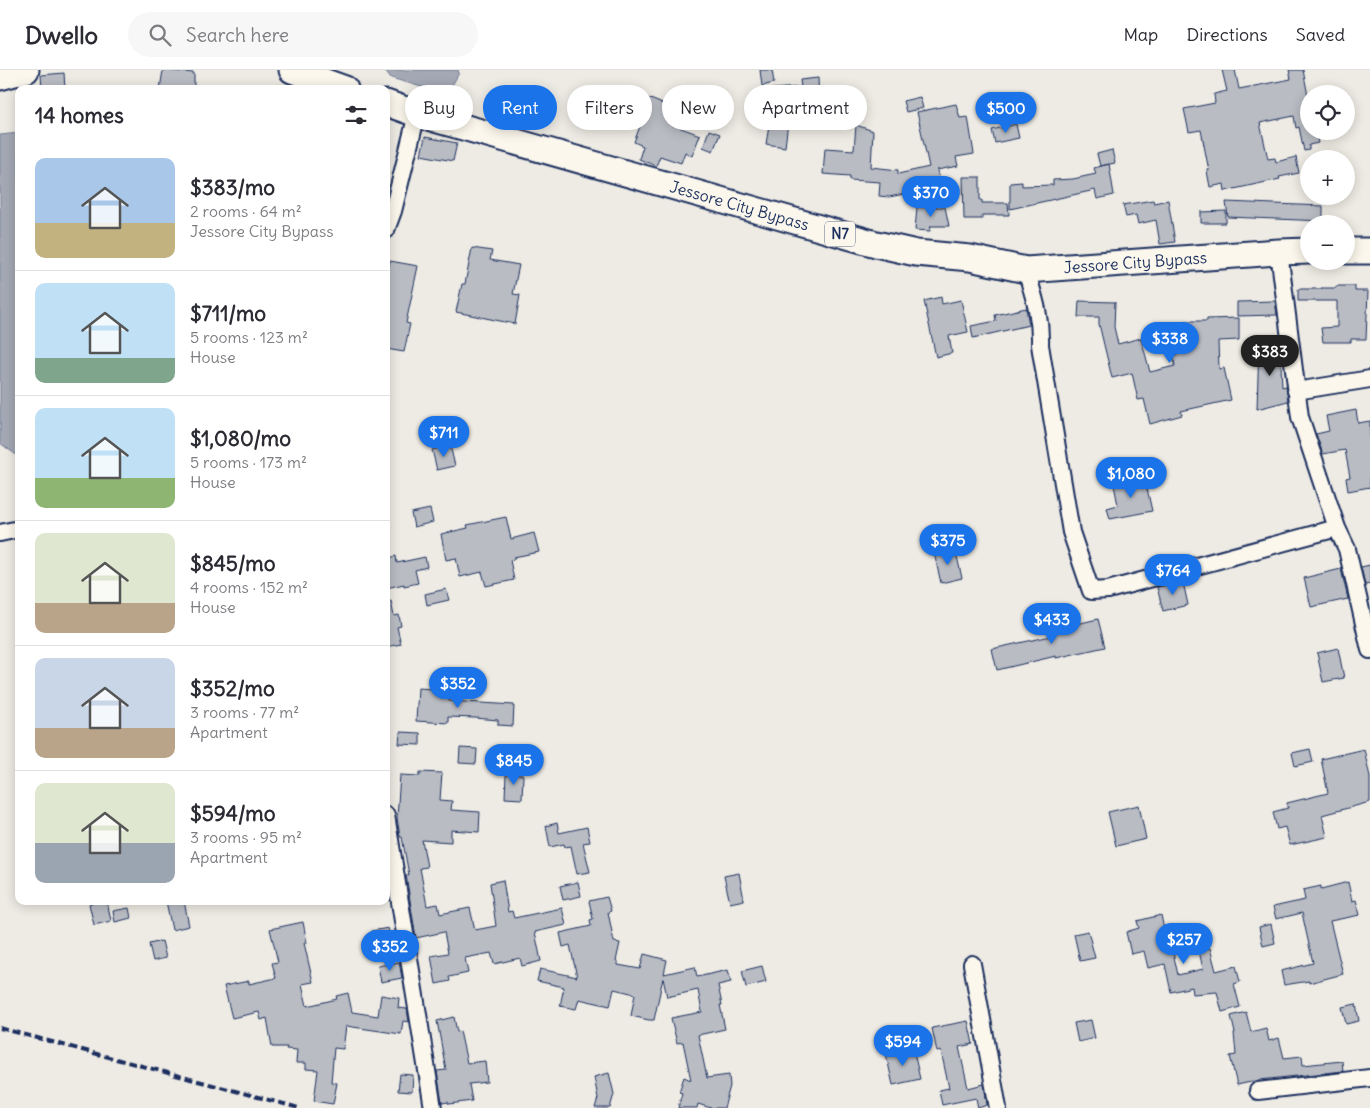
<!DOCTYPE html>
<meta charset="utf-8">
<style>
body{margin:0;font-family:Delius,sans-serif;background:#f7f7f7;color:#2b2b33;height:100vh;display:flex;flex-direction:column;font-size:19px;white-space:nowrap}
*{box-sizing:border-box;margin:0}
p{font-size:16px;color:#7c7c81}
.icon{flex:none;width:28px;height:28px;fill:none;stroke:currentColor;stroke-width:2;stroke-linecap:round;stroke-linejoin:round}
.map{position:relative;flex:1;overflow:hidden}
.side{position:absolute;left:15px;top:15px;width:375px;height:820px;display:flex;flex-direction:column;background:#fff;border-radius:10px;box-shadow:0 2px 12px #0003}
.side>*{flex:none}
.guide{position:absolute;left:405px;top:15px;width:475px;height:45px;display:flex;gap:10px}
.controls{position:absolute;left:1300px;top:15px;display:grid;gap:10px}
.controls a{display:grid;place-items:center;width:55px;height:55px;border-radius:50%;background:#fff;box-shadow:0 2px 12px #0003;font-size:25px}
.price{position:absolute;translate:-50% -42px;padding:0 11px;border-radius:18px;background:#1a73e8;color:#fff;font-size:16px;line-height:32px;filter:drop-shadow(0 1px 2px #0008)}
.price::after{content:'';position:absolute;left:50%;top:30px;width:15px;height:11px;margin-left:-8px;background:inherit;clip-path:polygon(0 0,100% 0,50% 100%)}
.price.on{background:#222;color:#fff}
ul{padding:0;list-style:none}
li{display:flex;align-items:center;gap:15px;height:125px;padding:0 20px}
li+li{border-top:1px solid #e1e1e2}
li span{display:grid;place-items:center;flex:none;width:140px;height:100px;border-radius:10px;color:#555}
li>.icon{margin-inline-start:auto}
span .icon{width:60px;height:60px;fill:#fffc;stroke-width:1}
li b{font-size:21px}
h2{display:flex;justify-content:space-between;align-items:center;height:60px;padding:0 20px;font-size:21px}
.chip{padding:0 18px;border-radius:22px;background:#fff;box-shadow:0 2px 12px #0003;font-size:18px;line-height:45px}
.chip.on{background:#1a73e8;color:#fff}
header{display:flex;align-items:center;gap:30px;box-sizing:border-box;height:70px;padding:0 25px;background:#fff;border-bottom:1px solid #e1e1e2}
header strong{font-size:24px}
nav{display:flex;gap:28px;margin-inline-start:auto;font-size:18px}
.search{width:350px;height:45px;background:#f7f7f7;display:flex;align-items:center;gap:12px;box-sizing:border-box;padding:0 18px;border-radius:28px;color:#7c7c81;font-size:19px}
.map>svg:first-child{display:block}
.water{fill:#a3a8b4;stroke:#6d7892}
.building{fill:#b9bcc3;stroke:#1b2f5e}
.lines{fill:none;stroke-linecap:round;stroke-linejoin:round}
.minor-casing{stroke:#1b2f5e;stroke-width:20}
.highway-casing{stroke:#1b2f5e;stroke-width:29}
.minor{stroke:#fbf7ec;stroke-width:16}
.highway{stroke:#fbf7ec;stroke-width:25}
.rail{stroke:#1b2f5e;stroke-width:4;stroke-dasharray:8 4;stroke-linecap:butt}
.labels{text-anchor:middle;stroke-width:4.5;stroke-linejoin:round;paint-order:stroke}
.shield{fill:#fbf7ec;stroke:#5e6b89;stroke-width:1}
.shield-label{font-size:15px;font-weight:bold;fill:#1b2f5e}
.street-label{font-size:16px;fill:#1b2f5e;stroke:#fbf7ec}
</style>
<header>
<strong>Dwello</strong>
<div class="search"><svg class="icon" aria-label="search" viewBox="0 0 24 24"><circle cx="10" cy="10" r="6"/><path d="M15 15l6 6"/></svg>Search here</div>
<nav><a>Map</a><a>Directions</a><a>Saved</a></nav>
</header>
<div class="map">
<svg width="1370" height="1038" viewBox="0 0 1370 1038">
<rect width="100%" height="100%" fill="#eeebe4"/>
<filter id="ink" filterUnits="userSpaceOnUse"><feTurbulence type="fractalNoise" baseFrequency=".02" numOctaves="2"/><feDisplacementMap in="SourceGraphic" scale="10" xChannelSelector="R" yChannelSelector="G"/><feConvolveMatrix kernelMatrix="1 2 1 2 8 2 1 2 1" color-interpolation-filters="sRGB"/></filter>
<g filter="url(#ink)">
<path class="water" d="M385,0H458L459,3L449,21H435L391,8Z
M19,63V387L0,373V65Z"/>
<path class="building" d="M163,0L194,3V19H160Z
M760,0H772L774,13L762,16Z
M1222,0H1235L1239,19L1291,9L1289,0H1303L1309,31V61H1315L1318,73L1309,75V80L1304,81L1299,57L1296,58L1294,46L1260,53L1268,89L1275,88L1276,92L1296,87L1299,103L1279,107L1280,109L1225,121L1224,114L1210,117L1207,101H1209L1201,60L1189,62L1184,39L1215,33L1214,24L1227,21Z
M64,3L65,19H42L41,5Z
M818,8L819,34L790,36L785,77L766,74L769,56H774L772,19L801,17L800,10Z
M638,24L675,39L670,54L700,65L692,86L685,82L681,93L660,86L656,96L639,89L643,76L634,72L644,46L631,41Z
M920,27L923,38L906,42L903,31Z
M956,34L960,48L968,47L974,84L956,87L958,96L937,100L941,117L889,127L879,126L880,112L850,110V106L823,104L825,78L854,80L856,55L873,61L871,97L898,100V104L929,97L917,42Z
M1016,54L1019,68L995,73L992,60Z
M709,60L720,64L713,81L703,77Z
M425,67L457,73L453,91L421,85Z
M1112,80L1115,93L1100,96L1097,84Z
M1109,94L1114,125L1097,129L1095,120L1010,139V113L1022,112V116L1053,115V110L1073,109L1096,104L1094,98Z
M963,107H980V130H982V133H1008L1009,145H982V149H964Z
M1153,130L1154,133L1168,130L1175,172L1160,174L1156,150L1138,154L1136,145L1126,147L1123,135Z
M1226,132L1323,136V151L1228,147Z
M917,137H945L949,156H931L930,161L915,160Z
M1226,141V153H1201V142Z
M472,178L492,181L490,190L519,195L513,224L520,225L515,254L456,242L462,214H465Z
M390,191L418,196L406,253L410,254L404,282L386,279V260L389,245H386V211Z
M1336,216H1355V221H1368L1366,269H1351V272H1323L1321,258L1337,257V231H1298V219H1322L1321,218H1336Z
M941,227L942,234L961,230L968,262L949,266L952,283L936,287L924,231Z
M1079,231L1115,232L1114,257L1118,274L1141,268L1150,302L1175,296L1173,285L1185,282V251H1207V249L1239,248V270L1218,271L1219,299L1224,298L1231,330L1181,341L1182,345L1150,354L1144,329L1138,330L1132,303L1112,308L1099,254V247H1078Z
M1275,231L1277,245L1237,246V232Z
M1026,238L1029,255L973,268L971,256L996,251L995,245Z
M1280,273L1282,317L1286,316L1288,331L1257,339L1259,274Z
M1356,340L1358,353L1370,351V417L1348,421L1346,408L1350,407L1345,380L1323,384L1316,364L1329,361L1326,346Z
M450,375L455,396L437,400L432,380Z
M1144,405L1152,441L1110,449L1107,438L1118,435L1114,415L1128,412L1127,409Z
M430,439L433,452L414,457L411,443Z
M506,447L511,469L534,463L539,482L514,487V489L510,490L514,510L486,516L482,502L460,507L456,488L446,490L441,464L468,458L467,455Z
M955,478L962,508L941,513L934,483Z
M396,486L397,493L425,487L427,497L415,500L418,513L404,516V514L386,518V489Z
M1370,495V514L1365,515L1361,497Z
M1341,499L1348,529L1311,537L1304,508Z
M1183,512L1188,535L1163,541L1157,517Z
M446,519L449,530L427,535L425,524Z
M391,531L394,546L399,545L401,556L397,557L401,574L386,577V532Z
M1098,549L1105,577L1056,588V586L997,600L992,579L1051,566L1050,560Z
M1338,578L1344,608L1323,612L1317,583Z
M418,618L450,620L449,631L514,635L513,656L498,655V650L475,648L448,647V653L416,651Z
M400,662L420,663V675L399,674Z
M460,678L477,679L476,694L459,693Z
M1310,679L1313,692L1295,696L1292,683Z
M1364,679L1370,707V732L1322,745L1327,767L1290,775L1285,757L1277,759L1273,742L1288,738L1287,733L1328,723L1321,689Z
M420,702L442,703L440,730L452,731L451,740L480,742L479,762L451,760V772L422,770L427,797L420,798L427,836L438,834L440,844L470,838L475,860L496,856L490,813L503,810L508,842L512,841L514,848L562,838L566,855L535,862L541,891L522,896L520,888L494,894L491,883L465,888L468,903L449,907L450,911L436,914L431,886L448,883L444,862L416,868L406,805H409L402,767H400L397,748L400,705L420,706Z
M506,704L523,705L522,729L505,728Z
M1139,735L1146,769L1116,776L1108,742Z
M557,753L559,763L587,757L590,772L583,773L590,802L577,804L571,776L565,777L564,774L550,777L546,756Z
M739,803L744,830L730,833L724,806Z
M578,812L581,826L563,830L560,816Z
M1348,812L1352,831L1356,830L1360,845L1330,851L1343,904L1309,913V911L1284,915L1281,901L1313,893L1302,843L1276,849L1273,837L1305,830L1303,820L1321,816V819Z
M607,827L611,841L608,842L614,872L620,873L616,891H618V895L640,899L644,884L667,890L664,904L695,897L697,907L728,900L731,912L718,915L722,935H720L725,959L698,965L707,1008L729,1005L730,1016L724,1038H711L698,1034L697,1038H678L682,1023L679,1022L684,1007L691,1010L683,972L677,973L671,948L702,942L698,920L667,927L663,908L654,950H649L631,946L635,924L614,919L610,936L579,929L576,939L560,936L564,917L537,911L540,899L577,907L570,875L563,877L560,863L591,856L590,850L593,849L589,831Z
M100,831H107L111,851L94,855L89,834Z
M166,831H184L189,856L172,860Z
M129,838L131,848L115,852L113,841Z
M1161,845L1168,879L1172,878L1178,905L1203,899L1199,881L1210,878L1216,901L1236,896L1240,912L1234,914L1240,937L1222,942L1217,922L1193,924L1192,917L1171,922L1165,894L1148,898L1144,881L1131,884L1126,862L1139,858L1137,851Z
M303,852L307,873H304L313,912L302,914L307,936L337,929L336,926L348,923L352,942L378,946L381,925L399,928L398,938L407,939L409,952L403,951L401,964L346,956L343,979L334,978L331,1012L337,1013L333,1034L314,1031L318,1000L306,999V993H296L297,980L286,979L287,977H272L267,948L261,950L259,942L232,948L224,916L249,911V914L276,908L272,893L278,892L270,859Z
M1271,854L1275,873L1263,876L1259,857Z
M388,858L391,873L375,876L372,861Z
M1088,861L1095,888L1080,891L1074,864Z
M162,871L166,888L153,891L149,874Z
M399,892L402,908L381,912L378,896Z
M762,896L766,912L746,917L742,901Z
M1356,934L1359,951L1346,954L1342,937Z
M1246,942L1251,962L1266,958L1269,971L1279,968L1284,988L1302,986L1303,995L1342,991L1343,1001L1260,1010L1237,1015L1230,986L1236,985L1234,963H1235L1231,946Z
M454,947L457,962L460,961L467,993L485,991L487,1012L469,1014L472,1031L449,1034L448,1032L442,1033L437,1001L446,1000L437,951Z
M1091,950L1095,968L1078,972L1074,953Z
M968,951L973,974L959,977L968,1018L984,1014L987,1035L978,1038L976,1028L942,1035L939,1020L949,1018L941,981L937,982L932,958Z
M913,978L920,1009L893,1015L886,984Z
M609,1003L614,1024L610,1038H595L598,1028L594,1007Z
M400,1004L413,1005L412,1022L398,1021Z"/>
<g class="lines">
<g class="minor-casing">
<path id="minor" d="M386,160L393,141L417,44
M1279,182L1300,347L1337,458L1347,479L1370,580
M1026,200C1034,227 1041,246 1040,275L1071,462L1091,521L1108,520L1337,458
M1296,321L1370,309
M0,463L19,459
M386,745L433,1038
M972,894L998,1038
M1258,1021L1370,1008"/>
</g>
<g class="highway-casing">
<g id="highway">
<path d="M292,0L345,19"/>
<path d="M0,7L26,0"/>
<path id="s1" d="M386,33L417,44L876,174L916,183L970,188L1026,200L1279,182L1309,181"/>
<path d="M1346,181H1370"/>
</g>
</g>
<use href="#minor" class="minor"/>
<use href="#highway" class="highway"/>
<path class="rail" d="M0,958L299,1038"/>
</g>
</g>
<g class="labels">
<rect class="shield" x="825" y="151.5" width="30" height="25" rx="4"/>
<g class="shield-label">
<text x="840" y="169">N7</text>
</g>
<g class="street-label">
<text dy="6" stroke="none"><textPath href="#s1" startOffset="368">Jessore City Bypass</textPath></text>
<text dy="6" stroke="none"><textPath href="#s1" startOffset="772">Jessore City Bypass</textPath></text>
</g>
</g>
</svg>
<div class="controls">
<a><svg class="icon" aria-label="locate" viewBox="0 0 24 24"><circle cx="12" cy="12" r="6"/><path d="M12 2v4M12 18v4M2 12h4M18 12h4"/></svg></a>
<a>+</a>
<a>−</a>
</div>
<b class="price" style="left:1006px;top:64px">$500</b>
<b class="price" style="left:931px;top:148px">$370</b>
<b class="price" style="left:1170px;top:294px">$338</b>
<b class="price on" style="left:1270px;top:307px">$383</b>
<b class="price" style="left:444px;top:388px">$711</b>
<b class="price" style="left:1131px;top:429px">$1,080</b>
<b class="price" style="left:948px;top:496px">$375</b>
<b class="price" style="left:1173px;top:526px">$764</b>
<b class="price" style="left:1052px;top:575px">$433</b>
<b class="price" style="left:458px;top:639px">$352</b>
<b class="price" style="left:514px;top:716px">$845</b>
<b class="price" style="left:1184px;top:895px">$257</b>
<b class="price" style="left:390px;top:902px">$352</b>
<b class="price" style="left:903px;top:997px">$594</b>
<div class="guide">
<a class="chip">Buy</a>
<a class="chip on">Rent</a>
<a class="chip">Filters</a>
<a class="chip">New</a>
<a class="chip">Apartment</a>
</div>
<section class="side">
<h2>14 homes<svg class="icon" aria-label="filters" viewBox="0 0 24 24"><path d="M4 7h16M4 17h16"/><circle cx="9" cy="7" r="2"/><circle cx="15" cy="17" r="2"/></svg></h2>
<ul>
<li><span style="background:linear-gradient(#a9c7e8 65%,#c2b280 0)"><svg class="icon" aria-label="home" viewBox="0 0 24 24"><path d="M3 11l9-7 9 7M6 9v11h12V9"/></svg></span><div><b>$383/mo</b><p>2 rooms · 64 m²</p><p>Jessore City Bypass</p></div></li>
<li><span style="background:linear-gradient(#bfe0f5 75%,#7fa58c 0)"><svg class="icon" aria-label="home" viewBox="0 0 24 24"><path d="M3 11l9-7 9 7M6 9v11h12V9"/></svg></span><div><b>$711/mo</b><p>5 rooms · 123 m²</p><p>House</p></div></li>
<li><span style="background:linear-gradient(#bfe0f5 70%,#8fb573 0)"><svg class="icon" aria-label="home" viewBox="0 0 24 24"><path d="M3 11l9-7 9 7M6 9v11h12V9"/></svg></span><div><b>$1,080/mo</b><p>5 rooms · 173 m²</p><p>House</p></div></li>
<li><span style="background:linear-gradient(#dfe7d0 70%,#b9a48a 0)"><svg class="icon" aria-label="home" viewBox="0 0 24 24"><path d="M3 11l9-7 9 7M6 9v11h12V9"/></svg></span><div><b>$845/mo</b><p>4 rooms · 152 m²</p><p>House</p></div></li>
<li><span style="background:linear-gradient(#c9d6e8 70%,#b9a48a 0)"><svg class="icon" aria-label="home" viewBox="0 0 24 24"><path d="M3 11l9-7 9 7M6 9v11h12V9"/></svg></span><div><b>$352/mo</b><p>3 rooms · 77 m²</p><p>Apartment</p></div></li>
<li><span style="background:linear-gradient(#dfe7d0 60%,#9aa5b1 0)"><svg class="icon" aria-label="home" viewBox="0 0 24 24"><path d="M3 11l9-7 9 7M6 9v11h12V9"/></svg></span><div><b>$594/mo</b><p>3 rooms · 95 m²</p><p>Apartment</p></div></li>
</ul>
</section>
</div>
